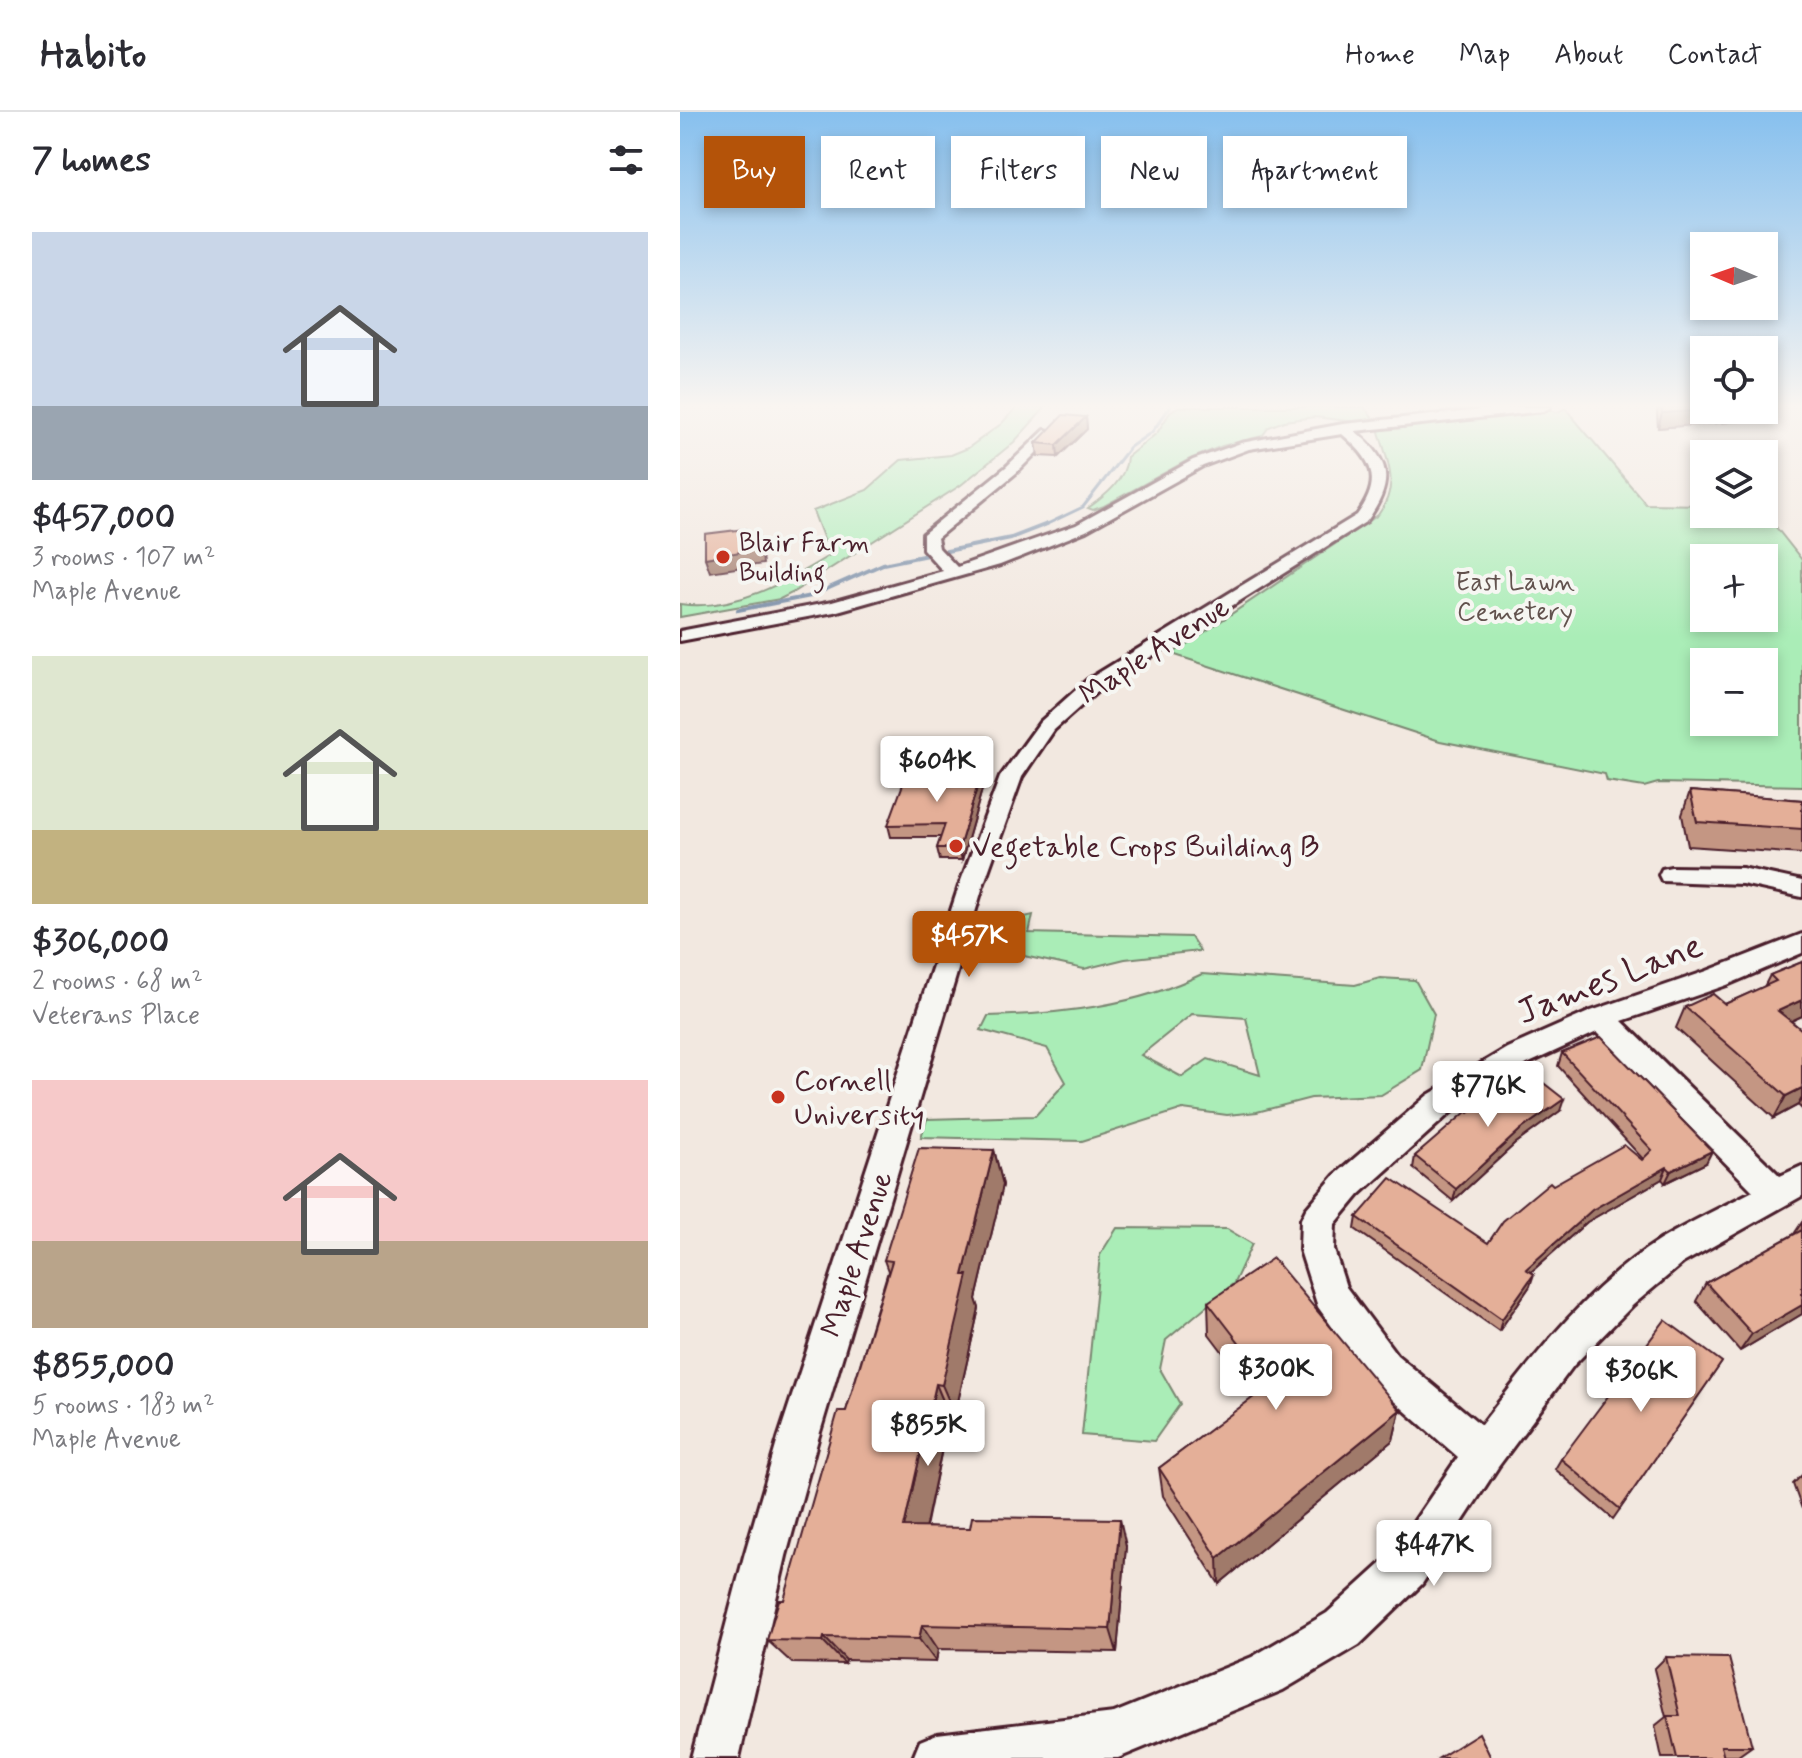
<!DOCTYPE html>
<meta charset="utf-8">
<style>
body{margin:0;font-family:Mynerve,sans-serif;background:#f2f2f3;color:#2b2b33;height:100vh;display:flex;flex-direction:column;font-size:30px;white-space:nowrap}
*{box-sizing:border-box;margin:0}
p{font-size:26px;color:#7c7c81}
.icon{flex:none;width:44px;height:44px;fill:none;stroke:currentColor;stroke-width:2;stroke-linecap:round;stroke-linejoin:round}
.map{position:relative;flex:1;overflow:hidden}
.details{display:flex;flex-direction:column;background:#fff;width:680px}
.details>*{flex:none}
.guide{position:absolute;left:24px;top:24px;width:760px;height:72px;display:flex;gap:16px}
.needle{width:52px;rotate:272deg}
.controls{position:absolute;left:1010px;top:120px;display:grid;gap:16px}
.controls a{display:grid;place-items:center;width:88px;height:88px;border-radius:0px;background:#fff;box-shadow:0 4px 12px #0003;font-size:40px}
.price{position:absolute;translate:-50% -68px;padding:0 18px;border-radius:8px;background:#fff;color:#222;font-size:26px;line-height:52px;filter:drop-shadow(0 2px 4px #0008)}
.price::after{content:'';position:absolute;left:50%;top:48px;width:24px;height:18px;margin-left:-12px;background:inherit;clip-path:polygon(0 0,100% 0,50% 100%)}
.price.selected{background:#b45309;color:#fff}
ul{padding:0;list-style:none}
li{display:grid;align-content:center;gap:16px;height:424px;padding:0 32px}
li span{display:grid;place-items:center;height:248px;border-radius:0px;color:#555}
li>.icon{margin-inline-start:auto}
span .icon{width:144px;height:144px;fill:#fffc;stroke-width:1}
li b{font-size:34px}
h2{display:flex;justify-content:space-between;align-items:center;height:96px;padding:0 32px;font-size:34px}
.tag{padding:0 28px;border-radius:0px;background:#fff;box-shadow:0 4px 12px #0003;font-size:28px;line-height:72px}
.tag.selected{background:#b45309;color:#fff}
header{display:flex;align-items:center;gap:48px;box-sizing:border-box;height:112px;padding:0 40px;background:#fff;border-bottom:2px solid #e1e1e2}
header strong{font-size:38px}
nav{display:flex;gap:44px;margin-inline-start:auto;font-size:28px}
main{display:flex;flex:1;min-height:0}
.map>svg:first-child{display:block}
.green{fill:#aaedb7;stroke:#7a8671;stroke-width:2;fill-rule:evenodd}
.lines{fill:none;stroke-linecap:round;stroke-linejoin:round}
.stream-far1{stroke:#778ba5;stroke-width:3}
.stream{stroke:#778ba5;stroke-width:4}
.minor-casing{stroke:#4a1f2b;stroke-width:6}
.minor{fill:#f6f6f2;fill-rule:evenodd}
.wall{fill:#c49683;stroke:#4a1f2b;stroke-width:2}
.shaded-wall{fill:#a07a6a;stroke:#4a1f2b;stroke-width:2}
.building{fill:#e4af98;stroke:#4a1f2b;stroke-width:2}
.poi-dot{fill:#c8321e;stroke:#f6f6f2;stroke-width:3}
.labels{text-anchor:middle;stroke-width:8;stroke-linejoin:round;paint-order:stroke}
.far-poi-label{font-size:26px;fill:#4a1f2b;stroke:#f6f6f2;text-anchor:start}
.far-park-label{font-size:26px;fill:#62524e;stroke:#f6f6f2}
.street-label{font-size:30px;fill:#4a1f2b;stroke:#f6f6f2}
.poi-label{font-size:30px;fill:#4a1f2b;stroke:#f6f6f2;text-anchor:start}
.near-street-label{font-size:36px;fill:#4a1f2b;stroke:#f6f6f2}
</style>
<header>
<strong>Habito</strong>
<nav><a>Home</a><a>Map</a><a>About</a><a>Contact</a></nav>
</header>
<main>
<section class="details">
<h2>7 homes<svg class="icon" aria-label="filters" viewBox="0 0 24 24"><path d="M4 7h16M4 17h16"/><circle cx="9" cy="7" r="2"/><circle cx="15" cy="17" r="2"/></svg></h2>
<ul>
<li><span style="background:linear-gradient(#c9d6e8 70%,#9aa5b1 0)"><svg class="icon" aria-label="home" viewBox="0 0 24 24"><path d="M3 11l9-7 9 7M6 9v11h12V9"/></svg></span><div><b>$457,000</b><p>3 rooms · 107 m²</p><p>Maple Avenue</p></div></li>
<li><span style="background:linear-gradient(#dfe7d0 70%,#c2b280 0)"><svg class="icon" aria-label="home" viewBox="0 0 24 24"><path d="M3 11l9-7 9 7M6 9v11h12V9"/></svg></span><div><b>$306,000</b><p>2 rooms · 68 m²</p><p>Veterans Place</p></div></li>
<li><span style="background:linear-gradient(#f6c9c9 65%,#b9a48a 0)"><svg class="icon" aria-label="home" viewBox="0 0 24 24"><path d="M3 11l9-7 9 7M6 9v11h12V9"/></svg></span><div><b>$855,000</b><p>5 rooms · 183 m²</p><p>Maple Avenue</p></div></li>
</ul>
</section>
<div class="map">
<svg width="1122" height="1646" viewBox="0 0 1122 1646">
<rect width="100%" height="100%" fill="#f2e8e0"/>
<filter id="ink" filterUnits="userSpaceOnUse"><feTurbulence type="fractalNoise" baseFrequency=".0125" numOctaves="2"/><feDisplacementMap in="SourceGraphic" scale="16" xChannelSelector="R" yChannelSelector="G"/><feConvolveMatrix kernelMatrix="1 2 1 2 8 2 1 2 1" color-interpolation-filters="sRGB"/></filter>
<g filter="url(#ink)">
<path class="green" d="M337,295H366L334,330L281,373L112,481L100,487L0,505V492C53,500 106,470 150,443L133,399L187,378L221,348L271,343L288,336L321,312Z
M498,295H684L694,308L676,310L635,305L604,309L589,315L582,324L542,334L508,348L424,394L413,398L408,396C425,384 446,368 447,345L477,321L491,299Z
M885,296L966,392L1024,393V402L1084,400L1122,448V674L978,671L964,675L927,669L925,662L760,629L492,542L698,403C721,372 707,350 698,316L866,298L878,300ZM1024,446H1084V506H1024ZM1024,550H1084V610H1024Z
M353,803L349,821L511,825L520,839L445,847L404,857L344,844L316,823L332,808Z
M522,862L675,873L700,866L735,868L754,902L742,958L701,983L631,986L577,1000L547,1003L503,997L402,1029L241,1025L247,1007L355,1004L386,970L367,936L301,918L308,904C381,902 456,894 522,862ZM512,902L566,906L580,963L528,947L502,965L461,943Z
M437,1116L547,1117L572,1132L554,1171L486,1228L480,1257L500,1292L474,1329L402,1323L420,1143Z"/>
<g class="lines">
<path class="stream-far1" d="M363,414L403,395L450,335L472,320L490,295"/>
<path class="stream" d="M58,498L131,484L203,452L331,426L367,412"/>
<g class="minor-casing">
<path id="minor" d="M830,295H870L864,299L675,319C712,349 714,371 687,409L421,576L374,618L342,665L303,774L138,1327L106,1444L59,1646H11L64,1444L98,1327L279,774L320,665L360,610L407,568L677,403C703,368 693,348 662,322L569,337L523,354L406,419L320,453L154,500L0,529V519L152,490L263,459L243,437V422L326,355L365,318L376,321L336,361L257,426L259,436L277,455L396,413L513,348L561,331L663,312Z
M991,755L1062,756L1122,769V785L1062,772L982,769L979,763L982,757Z
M1122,822V841L1047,873L942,909L1100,1064L1122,1054V1084L1003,1151L953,1193L893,1254L818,1355L742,1472L679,1533L603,1578L438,1646H233L240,1629L257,1622L434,1601L572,1545L647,1501L712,1442L778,1345L691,1269L638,1195L620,1138L621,1107L626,1097L655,1063L748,983L827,936L911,899L1027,859ZM917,920L1073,1079C1042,1095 1010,1110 980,1128C907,1174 853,1246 801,1313L717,1243L666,1175L654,1138L655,1112L679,1083L770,1001L847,952Z"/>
</g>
<use href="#minor" class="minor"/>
</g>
<path class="wall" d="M978,295H1090L1086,307L978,316L977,301Z
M406,305L407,317L378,345L358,344L356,331Z
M301,662L303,674L282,748H260L257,736L261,725H211L208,713Z
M1010,679L1122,688V742L1008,734L1002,703Z
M1122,850V904L1111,909L1122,918V997L1118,993L1094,1006L996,916L1005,895L1045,892L1084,875L1090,863Z
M882,941L1026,1051L985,1071L982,1067L907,1110L851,1160L850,1174L819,1219L675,1117L677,1105L808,1131L962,1048L963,1047L878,954Z
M880,999L836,1031L773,1089L733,1056L735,1044L789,1001Z
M314,1038L323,1073L296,1187L299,1196L275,1303H269L246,1415L446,1434L437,1540L258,1537L256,1550L166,1548L165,1552L112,1551L87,1528L104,1488L166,1299L208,1159L204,1148Z
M1122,1110V1202L1060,1239L1016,1189L1026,1171L1114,1122Z
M528,1190L720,1298L713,1328L539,1472L483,1384L479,1356L576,1284L529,1222Z
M1042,1250L933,1407L875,1357L881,1347Z
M1122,1363V1397L1113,1372Z
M986,1545L1072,1634L1058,1644H1043L1044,1646H982L975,1614L986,1605L974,1557Z"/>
<path class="shaded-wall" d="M1084,295H1090L1086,307L978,316L982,301L1024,298H1084Z
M406,305L407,317L378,345L377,333Z
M77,420L81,434L83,452L30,460L25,446Z
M301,662L303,674L282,748L279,736Z
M1122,888V904L1087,920L1098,899Z
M1122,976V986L1118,993L1094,1006L1106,984Z
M884,987L880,999L836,1031L773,1089L776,1077L840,1018Z
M314,1038L323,1073L296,1187L299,1196L275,1303L262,1273L283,1163Z
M1032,1039L1026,1051L985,1071L991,1059Z
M987,1055L982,1067L907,1110L842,1168L846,1157L912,1098Z
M854,1162L850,1174L819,1219L822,1207Z
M1122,1193V1202L1060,1239L1072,1222Z
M256,1272L269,1303L240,1441L224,1415Z
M720,1298L713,1328L539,1472L538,1446Z
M440,1407L446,1434L437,1540L430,1517Z
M242,1513L258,1537L256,1550L239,1527Z
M144,1525L166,1548L165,1552L143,1529Z"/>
<path class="building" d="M981,295H1024V298L982,301Z
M383,303L406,305L377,333L356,331Z
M66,417V421L77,420L78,437L25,446V422Z
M301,662L279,736H257L265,712L208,713L226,664Z
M1010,679L1122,688V717L1017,710Z
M1122,850V888L1098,899L1122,918V976L1106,984L1005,895L1033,882L1045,892L1096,869L1090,863Z
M921,925L1032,1039L991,1059L987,1055L912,1098L846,1157L854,1162L822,1207L677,1105L711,1066L808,1131L823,1109L870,1070L873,1073L944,1033L962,1048L972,1038L882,941Z
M847,958L884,987L840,1018L776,1077L735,1044L787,999L789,1001Z
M239,1036L314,1038L283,1163H288L262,1273L256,1272L224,1415L290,1416L292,1405L440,1407L430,1517L242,1513L239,1527L144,1525L143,1529L87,1528L99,1488H104L158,1299H166L212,1149L204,1148Z
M1122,1118V1193L1072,1222L1026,1171Z
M593,1146L720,1298L538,1446L479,1356L591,1272L528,1190Z
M985,1208L1042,1250L940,1397L881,1347Z
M986,1545L1049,1546L1072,1634H1041L1044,1646H997L987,1604H1000Z
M799,1621L811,1646H759Z"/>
</g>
<linearGradient id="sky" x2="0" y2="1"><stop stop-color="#87c0ee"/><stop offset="0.56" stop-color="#f9f5f1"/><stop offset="1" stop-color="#f9f5f1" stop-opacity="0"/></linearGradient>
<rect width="1122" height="525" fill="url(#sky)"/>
<g class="poi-dot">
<circle cx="43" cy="445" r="8"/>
<circle cx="276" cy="734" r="8"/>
<circle cx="98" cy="985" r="8"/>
</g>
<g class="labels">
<g class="far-poi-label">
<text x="59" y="439">Blair Farm<tspan x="59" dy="30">Building</tspan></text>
</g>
<g class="far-park-label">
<text x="835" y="478">East Lawn<tspan x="835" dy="30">Cemetery</tspan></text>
</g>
<g class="street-label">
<text transform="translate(474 538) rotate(-33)" y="10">Maple Avenue</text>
<text transform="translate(176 1142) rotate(-72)" y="10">Maple Avenue</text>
</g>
<g class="poi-label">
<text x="292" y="744">Vegetable Crops Building B</text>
<text x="114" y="978">Cornell<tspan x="114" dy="34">University</tspan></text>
</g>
<g class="near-street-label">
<text transform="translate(929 865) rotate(-21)" y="13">James Lane</text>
</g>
</g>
</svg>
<div class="controls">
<a><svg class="needle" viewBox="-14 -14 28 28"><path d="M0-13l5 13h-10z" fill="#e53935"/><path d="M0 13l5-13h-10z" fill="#7c7c81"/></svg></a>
<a><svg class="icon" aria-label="locate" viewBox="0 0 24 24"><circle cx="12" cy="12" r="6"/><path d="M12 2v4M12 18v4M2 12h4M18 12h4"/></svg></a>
<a><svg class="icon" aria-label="layers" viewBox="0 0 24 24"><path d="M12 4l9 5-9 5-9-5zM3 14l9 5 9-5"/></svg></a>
<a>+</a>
<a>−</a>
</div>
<b class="price" style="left:257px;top:692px">$604K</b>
<b class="price selected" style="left:289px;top:867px">$457K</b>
<b class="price" style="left:808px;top:1017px">$776K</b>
<b class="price" style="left:596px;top:1300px">$300K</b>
<b class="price" style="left:961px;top:1302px">$306K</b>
<b class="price" style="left:248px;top:1356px">$855K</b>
<b class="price" style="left:754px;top:1476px">$447K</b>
<div class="guide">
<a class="tag selected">Buy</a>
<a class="tag">Rent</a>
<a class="tag">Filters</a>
<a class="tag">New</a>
<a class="tag">Apartment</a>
</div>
</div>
</main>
